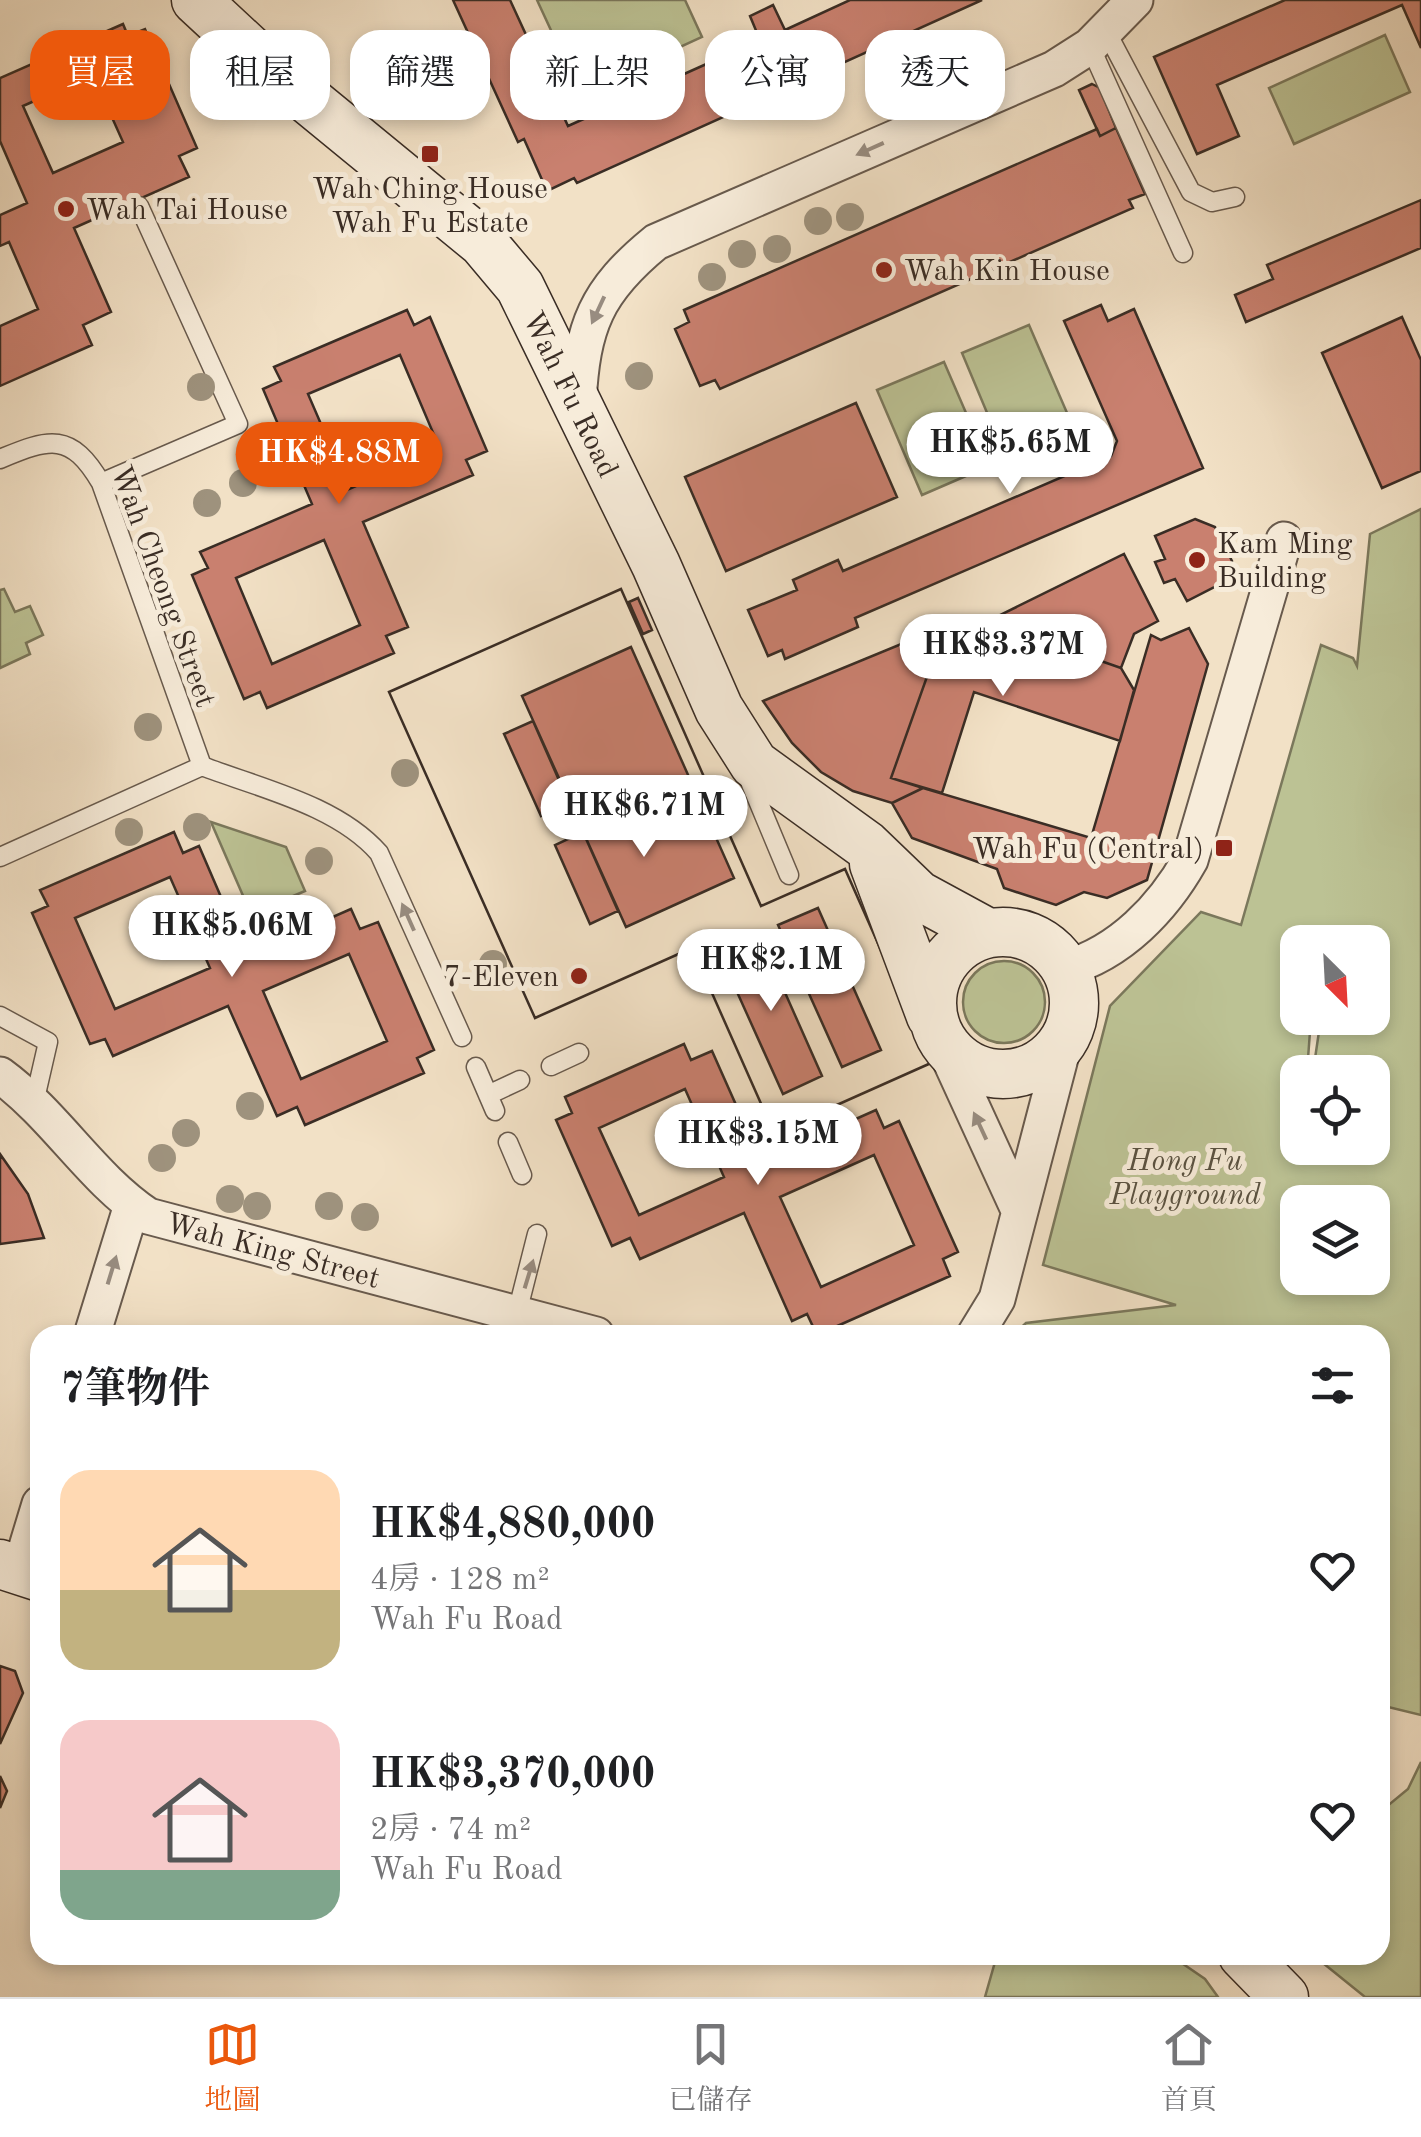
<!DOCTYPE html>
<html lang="zh-TW">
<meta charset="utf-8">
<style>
body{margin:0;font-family:"Old Standard TT","Noto Serif TC",serif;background:#f6f6f6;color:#202124;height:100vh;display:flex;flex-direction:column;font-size:38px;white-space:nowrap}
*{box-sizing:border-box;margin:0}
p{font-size:32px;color:#757577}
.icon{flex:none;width:55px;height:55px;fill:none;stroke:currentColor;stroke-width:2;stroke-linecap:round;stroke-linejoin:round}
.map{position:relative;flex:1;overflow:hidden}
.side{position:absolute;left:30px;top:1325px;width:1360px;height:640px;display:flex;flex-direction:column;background:#fff;border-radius:30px;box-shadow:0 5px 15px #0003}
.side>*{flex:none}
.banner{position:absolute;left:30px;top:30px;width:1362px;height:90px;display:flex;gap:20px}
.needle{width:65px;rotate:156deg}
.controls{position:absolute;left:1280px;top:925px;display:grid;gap:20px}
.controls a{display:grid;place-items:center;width:110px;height:110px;border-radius:20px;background:#fff;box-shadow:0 5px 15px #0003;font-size:50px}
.price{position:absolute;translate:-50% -85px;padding:0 22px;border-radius:35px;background:#fff;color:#222;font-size:32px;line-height:65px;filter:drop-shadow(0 2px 5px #0008)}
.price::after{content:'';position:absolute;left:50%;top:60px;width:30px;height:22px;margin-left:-15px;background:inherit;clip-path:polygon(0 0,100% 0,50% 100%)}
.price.on{background:#ea580c;color:#fff}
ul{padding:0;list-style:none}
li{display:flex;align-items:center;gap:30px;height:250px;padding:0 30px}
li span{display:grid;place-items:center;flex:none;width:280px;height:200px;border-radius:30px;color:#555}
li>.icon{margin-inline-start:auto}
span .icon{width:120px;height:120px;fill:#fffc;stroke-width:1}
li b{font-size:42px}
h2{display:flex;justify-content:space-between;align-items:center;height:120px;padding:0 30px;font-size:42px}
.chip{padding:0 35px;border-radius:30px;background:#fff;box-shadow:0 5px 15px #0003;font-size:35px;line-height:90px}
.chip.on{background:#ea580c;color:#fff}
.tab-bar{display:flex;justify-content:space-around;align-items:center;height:140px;border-top:2px solid #e0e0e0;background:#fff;font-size:28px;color:#757577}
.tab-bar a{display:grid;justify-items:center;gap:5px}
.tab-bar .on{color:#ea580c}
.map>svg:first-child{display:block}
.green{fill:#bcc294;stroke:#7b785c;stroke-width:2.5;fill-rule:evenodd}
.building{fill:#c9806f;stroke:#3a2d25;stroke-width:2.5;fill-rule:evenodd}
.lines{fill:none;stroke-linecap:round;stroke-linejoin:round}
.lane-casing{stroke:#685a4d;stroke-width:21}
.street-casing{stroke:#685a4d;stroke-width:39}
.secondary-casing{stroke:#3a2d25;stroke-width:51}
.lane{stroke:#f7ecda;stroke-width:18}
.street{stroke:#f7ecda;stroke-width:35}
.secondary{stroke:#f7ecda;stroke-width:48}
.tree{fill:#9e927d}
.oneway{fill:#988c80}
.poi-dot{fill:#8f2418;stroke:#f7ecda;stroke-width:4}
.labels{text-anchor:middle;stroke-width:10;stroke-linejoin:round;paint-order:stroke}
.poi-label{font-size:30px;fill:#3a2d25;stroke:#f7ecda;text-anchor:start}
.street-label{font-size:30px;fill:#3a2d25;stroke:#f7ecda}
.park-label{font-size:30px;font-style:italic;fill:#5a5241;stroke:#f7ecda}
</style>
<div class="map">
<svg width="1421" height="1997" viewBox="0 0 1421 1997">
<rect width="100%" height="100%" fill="#f2e1c6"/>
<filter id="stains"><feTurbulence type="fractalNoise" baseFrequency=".002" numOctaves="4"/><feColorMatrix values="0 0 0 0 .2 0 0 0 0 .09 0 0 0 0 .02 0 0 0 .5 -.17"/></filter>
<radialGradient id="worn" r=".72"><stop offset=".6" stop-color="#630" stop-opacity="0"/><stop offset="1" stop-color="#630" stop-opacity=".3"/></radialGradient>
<path class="green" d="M537,0H685L702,37L580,93Z
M1385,35L1410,92L1294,144L1269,88Z
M1029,325L1074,429L1006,458L962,353Z
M944,362L989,466L922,495L877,390Z
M1421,509V1715L1380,1705V1335H1013L1026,1323L1176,1305L1043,1265L1110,1006L1201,912L1241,925L1321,645L1353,658L1357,666L1370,534ZM1298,942H1372V1018H1321L1313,1072H1372V1148H1298V1072H1307L1311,1018H1298ZM1298,1202H1372V1278H1298Z
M4,589L15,612L30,606L43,635L26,643L30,654L0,668V590Z
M211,822L286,847L305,891L251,914Z
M963 1002a41 41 0 1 1 82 0a41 41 0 1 1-82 0Z
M1421,1762V1997H1365L1313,1955H1380V1812L1408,1789Z
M997,1955H1170L1205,1979L1218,1997H985Z"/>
<path class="building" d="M453,0H510L568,126L760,40L750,16L773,5L785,30L850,0H982L577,183L574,178L547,191L524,139L518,142Z
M1285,0H1421V48L1402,5L1217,85L1239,136L1197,154L1154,57Z
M123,24L128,36L145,29L197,148L179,156L189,177L74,228L111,312L83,325L92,345L0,386V326L38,309L9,242L0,246V215L27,203L0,141V78ZM93,75L123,142L53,173L23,106Z
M1092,84L1100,88L1116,128L1100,136L1079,90Z
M1116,128L1145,194L1129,200L1133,208L720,389L715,380L700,386L675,329L689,322L684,310L1097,129L1100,136Z
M1421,200V248L1246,322L1235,295L1273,279L1267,265Z
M1101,305L1108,321L1134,309L1203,468L855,618L858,627L785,659L782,650L768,656L748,610L797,590L793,580L838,560L843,571L1111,456L1117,441L1064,321Z
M407,310L414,325L430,317L487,451L466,460L473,475L363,522L408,627L386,636L394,653L267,708L260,692L244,699L192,575L208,568L200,552L312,504L263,389L281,381L274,367ZM400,355L440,449L349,489L308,394ZM324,540L360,625L272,664L236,578Z
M1402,317L1421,360V471L1382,488L1322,353Z
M856,403L897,497L726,571L685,477Z
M1195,519L1215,527L1232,561L1224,582L1187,601L1175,579L1164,583L1155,562L1165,559L1155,536Z
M1124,554L1158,621L1134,634L1121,668L1078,653L1058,668L1001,650L986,622Z
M621,589L761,906L845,869L931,1063L774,1133L692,948L535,1018L389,692ZM533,721L569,803L541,816L504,734ZM583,832L618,911L590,924L555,845Z
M621,589L761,906L845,869L931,1063L774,1133L692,948L535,1018L389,692Z
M638,598L652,630L643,634L629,602Z
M986,622L1001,650L1058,668L1078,653L1121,668L1134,690L1120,741L974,692L942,793L891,778L945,626L963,634Z
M945,626L891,778L923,788L892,803L853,791L821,772L792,743L763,701Z
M1189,628L1208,664L1147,880L1107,898L1084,892L1056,905L1004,888L997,869L912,838L892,803L923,788L1091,838L1151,635L1161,640Z
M631,647L734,878L626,927L522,696Z
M174,832L183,853L199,846L246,955L351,909L360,929L378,922L434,1050L417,1058L424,1073L305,1125L297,1107L277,1116L228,1006L113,1056L105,1039L90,1044L32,913L48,906L40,890ZM170,877L210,968L115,1009L75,918ZM349,954L387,1041L301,1079L263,991Z
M818,908L881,1050L842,1067L778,925Z
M759,934L822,1076L783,1094L719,952Z
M684,1044L691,1060L712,1051L761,1161L876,1110L884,1128L899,1121L958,1252L943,1259L950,1276L817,1335L807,1314L792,1321L744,1213L640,1259L630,1238L612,1246L556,1120L572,1113L565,1097ZM685,1089L724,1177L639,1215L599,1128ZM874,1155L914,1245L821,1287L780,1197Z
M0,1154L28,1194L44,1238L0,1244Z
M0,1666L15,1671L23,1693L0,1744Z
M0,1776L7,1791L0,1808Z"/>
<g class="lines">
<g class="lane-casing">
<path id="lane" d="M1106,31L1191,192L1212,202L1235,197
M1090,46L1183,253
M0,459C50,438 71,432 101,483L202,766C259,788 337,805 379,853L462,1037
M101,483L238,424L139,206
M746,772L789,875
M0,857L202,766
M0,1016L48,1042L34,1103
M551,1066L579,1053
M476,1067L495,1111
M488,1095L520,1080
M508,1142L522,1175
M517,1313L537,1234"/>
</g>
<g class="street-casing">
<path id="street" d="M578,403C582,326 596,291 656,242L1054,69L1090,46L1135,0
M1066,968C1120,953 1163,908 1190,860L1284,540
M942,1042L1019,1210
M0,1075C56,1116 91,1178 148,1216L596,1335
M92,1335L132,1205
M975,1335L997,1299L1065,1039
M20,1570L40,1504"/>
</g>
<g class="secondary-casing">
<path id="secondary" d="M196,0L266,65L483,243L520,287L656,565L719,709L754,764L866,845L918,895L988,933
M874,864L931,1016
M932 1003a71 71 0 1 1 142 0a71 71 0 1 1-142 0Z
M0,1564L40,1577
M1243,1955L1284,1997"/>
</g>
<use href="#lane" class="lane"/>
<use href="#street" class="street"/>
<use href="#secondary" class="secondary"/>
</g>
<g class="tree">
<circle cx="850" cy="217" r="14"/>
<circle cx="818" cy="221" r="14"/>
<circle cx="777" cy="249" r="14"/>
<circle cx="742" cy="254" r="14"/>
<circle cx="712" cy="277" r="14"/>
<circle cx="639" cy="376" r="14"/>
<circle cx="201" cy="387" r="14"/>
<circle cx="243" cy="483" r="14"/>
<circle cx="207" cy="503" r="14"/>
<circle cx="148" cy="727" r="14"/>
<circle cx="405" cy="773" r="14"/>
<circle cx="197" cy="827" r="14"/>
<circle cx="129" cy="832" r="14"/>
<circle cx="319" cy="861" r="14"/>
<circle cx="493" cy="964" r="14"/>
<circle cx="250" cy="1106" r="14"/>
<circle cx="186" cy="1133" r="14"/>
<circle cx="162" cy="1158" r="14"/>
<circle cx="230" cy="1199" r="14"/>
<circle cx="257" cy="1206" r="14"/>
<circle cx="329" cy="1206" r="14"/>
<circle cx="365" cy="1217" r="14"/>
</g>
<defs><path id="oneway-solid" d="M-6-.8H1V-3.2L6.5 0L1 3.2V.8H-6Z" transform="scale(2.5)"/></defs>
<g class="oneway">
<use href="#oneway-solid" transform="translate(870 149) rotate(156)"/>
<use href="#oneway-solid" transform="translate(598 310) rotate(115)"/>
<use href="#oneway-solid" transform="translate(408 917) rotate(-114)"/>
<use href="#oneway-solid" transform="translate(980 1126) rotate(-115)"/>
<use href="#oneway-solid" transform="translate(112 1270) rotate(-73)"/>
<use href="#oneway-solid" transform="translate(529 1274) rotate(-73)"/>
</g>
<g class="poi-dot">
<rect x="420" y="144" width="20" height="20" rx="5"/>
<circle cx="66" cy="209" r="10"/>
<circle cx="884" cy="270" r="10"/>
<circle cx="1197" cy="560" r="10"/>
<rect x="1214" y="838" width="20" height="20" rx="5"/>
<circle cx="579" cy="976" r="10"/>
</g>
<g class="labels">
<g class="poi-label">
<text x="430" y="198" text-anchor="middle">Wah Ching House<tspan x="430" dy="34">Wah Fu Estate</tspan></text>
<text x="86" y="219">Wah Tai House</text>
<text x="904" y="280">Wah Kin House</text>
<text x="1217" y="553">Kam Ming<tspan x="1217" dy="34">Building</tspan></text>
<text x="1204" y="858" text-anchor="end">Wah Fu (Central)</text>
<text x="559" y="986" text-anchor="end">7-Eleven</text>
</g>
<g class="street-label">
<text transform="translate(571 394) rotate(64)" y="10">Wah Fu Road</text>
<text transform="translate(164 586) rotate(70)" y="10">Wah Cheong Street</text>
<text transform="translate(273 1250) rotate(15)" y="10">Wah King Street</text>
</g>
<g class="park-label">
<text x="1185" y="1170">Hong Fu<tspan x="1185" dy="34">Playground</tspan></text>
</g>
</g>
<rect width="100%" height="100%" filter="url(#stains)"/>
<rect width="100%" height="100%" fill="url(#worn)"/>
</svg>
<div class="controls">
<a><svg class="needle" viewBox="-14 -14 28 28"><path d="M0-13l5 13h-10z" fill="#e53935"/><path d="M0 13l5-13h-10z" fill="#757577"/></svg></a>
<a><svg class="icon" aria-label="locate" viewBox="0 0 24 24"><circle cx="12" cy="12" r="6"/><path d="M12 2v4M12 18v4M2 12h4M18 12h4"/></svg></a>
<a><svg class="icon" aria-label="layers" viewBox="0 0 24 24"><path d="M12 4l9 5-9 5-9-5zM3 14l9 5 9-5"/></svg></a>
</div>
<b class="price" style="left:1010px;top:497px">HK$5.65M</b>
<b class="price on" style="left:339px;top:507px">HK$4.88M</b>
<b class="price" style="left:1003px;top:699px">HK$3.37M</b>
<b class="price" style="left:644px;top:860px">HK$6.71M</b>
<b class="price" style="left:232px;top:980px">HK$5.06M</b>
<b class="price" style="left:771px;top:1014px">HK$2.1M</b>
<b class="price" style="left:758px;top:1188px">HK$3.15M</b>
<div class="banner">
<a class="chip on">買屋</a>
<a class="chip">租屋</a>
<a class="chip">篩選</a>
<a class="chip">新上架</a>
<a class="chip">公寓</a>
<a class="chip">透天</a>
</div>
<section class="side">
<h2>7筆物件<svg class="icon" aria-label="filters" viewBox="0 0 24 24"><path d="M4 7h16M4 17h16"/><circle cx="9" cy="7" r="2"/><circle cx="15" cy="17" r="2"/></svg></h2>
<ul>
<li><span style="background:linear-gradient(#ffd9b3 60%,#c2b280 0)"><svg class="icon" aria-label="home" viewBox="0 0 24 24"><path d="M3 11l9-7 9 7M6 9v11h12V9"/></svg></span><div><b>HK$4,880,000</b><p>4房 · 128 m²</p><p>Wah Fu Road</p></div><svg class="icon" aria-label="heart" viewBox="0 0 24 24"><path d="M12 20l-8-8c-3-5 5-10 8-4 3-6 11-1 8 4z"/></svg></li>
<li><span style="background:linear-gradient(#f6c9c9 75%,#7fa58c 0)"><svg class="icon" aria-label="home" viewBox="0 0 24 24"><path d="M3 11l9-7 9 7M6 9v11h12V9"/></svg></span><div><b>HK$3,370,000</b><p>2房 · 74 m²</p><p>Wah Fu Road</p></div><svg class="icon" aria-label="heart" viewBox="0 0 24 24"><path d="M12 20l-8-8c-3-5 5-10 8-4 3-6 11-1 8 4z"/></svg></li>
</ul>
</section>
</div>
<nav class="tab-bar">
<a class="on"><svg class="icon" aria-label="map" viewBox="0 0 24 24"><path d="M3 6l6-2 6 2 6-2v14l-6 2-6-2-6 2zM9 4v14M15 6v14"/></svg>地圖</a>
<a><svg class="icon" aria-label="saved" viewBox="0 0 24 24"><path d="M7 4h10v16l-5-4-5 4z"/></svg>已儲存</a>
<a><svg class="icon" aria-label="home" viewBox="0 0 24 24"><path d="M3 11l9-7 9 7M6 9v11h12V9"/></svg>首頁</a>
</nav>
